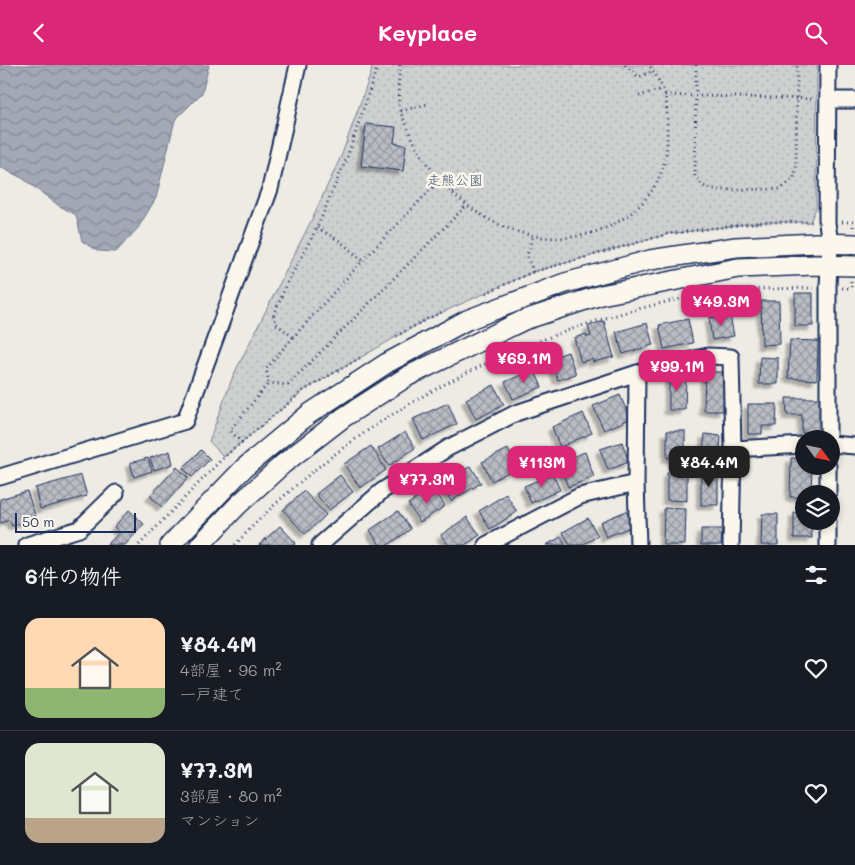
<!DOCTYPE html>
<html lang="ja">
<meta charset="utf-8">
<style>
body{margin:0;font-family:Mali,"Klee One",sans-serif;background:#20242c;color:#f1f3f6;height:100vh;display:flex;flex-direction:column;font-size:19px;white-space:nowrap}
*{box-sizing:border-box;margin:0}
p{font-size:16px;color:#9ea1a6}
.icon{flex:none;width:28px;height:28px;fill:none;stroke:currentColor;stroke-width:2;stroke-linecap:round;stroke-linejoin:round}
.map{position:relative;height:480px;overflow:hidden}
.drawer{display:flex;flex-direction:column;background:#171b24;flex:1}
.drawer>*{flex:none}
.needle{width:32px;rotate:123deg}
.controls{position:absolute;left:795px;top:365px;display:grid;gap:10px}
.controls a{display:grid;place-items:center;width:45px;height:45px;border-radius:50%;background:#171b24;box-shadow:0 2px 8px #0003;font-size:25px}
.scale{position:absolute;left:15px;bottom:12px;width:121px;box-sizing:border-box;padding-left:5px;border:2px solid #1b2f5e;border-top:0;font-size:14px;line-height:18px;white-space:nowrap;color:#1b2f5e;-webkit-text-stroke:4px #fbf7ec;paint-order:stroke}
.price{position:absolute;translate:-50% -42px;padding:0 11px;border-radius:10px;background:#db2777;color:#fff;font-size:16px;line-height:32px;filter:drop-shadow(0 1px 2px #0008)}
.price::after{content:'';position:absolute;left:50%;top:30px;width:15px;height:11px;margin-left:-8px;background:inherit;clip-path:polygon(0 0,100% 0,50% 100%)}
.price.on{background:#222;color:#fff}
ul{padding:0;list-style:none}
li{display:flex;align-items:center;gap:15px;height:125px;padding:0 25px}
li+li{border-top:1px solid #363941}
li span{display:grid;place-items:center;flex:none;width:140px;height:100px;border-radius:15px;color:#555}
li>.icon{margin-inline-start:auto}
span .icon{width:60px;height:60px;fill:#fffc;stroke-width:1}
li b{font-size:21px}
h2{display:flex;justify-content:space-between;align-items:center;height:60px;padding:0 25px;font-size:21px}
header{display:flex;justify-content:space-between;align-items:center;height:65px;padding:0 25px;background:#db2777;color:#fff;font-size:22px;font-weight:700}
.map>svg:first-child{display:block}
.park{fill:url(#park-dots);stroke:#747f96}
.water{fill:url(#water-waves);stroke:#6d7892}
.building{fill:url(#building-cross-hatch);stroke:#1b2f5e;filter:url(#shadow)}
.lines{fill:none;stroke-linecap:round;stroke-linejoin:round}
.minor-casing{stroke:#1b2f5e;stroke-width:19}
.tertiary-casing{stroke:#1b2f5e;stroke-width:22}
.path{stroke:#1b2f5e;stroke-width:3;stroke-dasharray:1 4;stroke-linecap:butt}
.minor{stroke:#fbf7ec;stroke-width:15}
.tertiary{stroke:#fbf7ec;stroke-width:19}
.labels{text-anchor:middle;stroke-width:5;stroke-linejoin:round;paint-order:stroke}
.park-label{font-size:14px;fill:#48577a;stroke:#fbf7ec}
</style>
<header><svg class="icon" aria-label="back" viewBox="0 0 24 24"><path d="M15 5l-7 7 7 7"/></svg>Keyplace<svg class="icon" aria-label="search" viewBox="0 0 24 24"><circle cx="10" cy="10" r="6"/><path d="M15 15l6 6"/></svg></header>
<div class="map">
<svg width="855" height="480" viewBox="0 0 855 480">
<defs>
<pattern id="park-dots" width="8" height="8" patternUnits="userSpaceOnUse" patternTransform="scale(1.25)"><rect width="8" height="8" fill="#cecfcf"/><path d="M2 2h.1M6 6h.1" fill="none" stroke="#b0b2b4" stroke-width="1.8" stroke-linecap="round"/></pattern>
<pattern id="water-waves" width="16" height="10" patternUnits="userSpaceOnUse" patternTransform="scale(1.25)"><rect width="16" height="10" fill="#a3a8b4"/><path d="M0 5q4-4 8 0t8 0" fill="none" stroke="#848996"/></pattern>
<pattern id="building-cross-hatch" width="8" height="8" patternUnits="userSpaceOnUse" patternTransform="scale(1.25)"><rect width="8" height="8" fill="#b9bcc3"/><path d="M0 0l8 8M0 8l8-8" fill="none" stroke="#9699a2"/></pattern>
<filter id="shadow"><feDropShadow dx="-4.5" dy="4.5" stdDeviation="1" flood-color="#0004"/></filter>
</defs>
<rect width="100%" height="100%" fill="#eeebe4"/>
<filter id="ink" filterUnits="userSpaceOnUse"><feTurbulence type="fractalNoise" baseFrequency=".02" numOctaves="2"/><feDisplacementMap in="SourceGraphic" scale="10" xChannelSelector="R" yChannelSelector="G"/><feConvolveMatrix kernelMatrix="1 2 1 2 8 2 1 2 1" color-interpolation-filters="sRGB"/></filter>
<g filter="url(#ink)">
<path class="park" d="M372,0H817L816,143L810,157H763L668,169L533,207L427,254L303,326L224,392L209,376L233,311L312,154L342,89L371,8Z"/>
<path class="water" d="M0,0H209L202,28L175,55L156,133L138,163L116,187L97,186L82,176L76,150L58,140L22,113L0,102Z"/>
<path class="building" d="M366,59L396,62L394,78L406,80L403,106L361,101Z
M795,228H813V261H795Z
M761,236H779L780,279L762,280Z
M730,250L734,271L712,275L709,253Z
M688,254L693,278L664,284L659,260Z
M604,256L614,292L593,297L592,294L581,297L574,273L586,269L587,272L591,271L588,261Z
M647,258L653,280L623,289L616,267Z
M790,275L818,276L817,315L788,313Z
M568,287L576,309L558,315L550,293Z
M760,292L778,293V319H759Z
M534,304L542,322L513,334L505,317Z
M705,307H725L723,346H704Z
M669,309L686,310L685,345H669Z
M494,320L504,340L476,354L466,334Z
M620,330L630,354L604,365L593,341Z
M786,333H822V367L802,368V350H787Z
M448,338L457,359L423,375L413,354Z
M748,339H777L776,361H762V369H748Z
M583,348L592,368L560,382L552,362Z
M667,366H685V393H667Z
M405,367L415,383L389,401L378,384Z
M705,369L721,371L719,398L702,397Z
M622,377L629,397L608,405L600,384Z
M371,381L386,405L360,423L344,399Z
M508,384L517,402L492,416L482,397Z
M201,385L210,394L192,412L183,403Z
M170,386L173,399L154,405L150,393Z
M585,387L594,412L568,422L558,397Z
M148,393L152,406L134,412L130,398Z
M791,393H804V401H812L811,429H804V432H790Z
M471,401L481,418L451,436L441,418Z
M177,402L188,413L162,442L150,431Z
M701,407H718V440H701Z
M667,408H687V436L667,435Z
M553,409L560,425L531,438L524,421Z
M81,410L87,431L40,444L35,423Z
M340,410L353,427L329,445L316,429Z
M433,422L445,441L420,457L408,439Z
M27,426L36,453L12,461L10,455L0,458V434Z
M304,426L326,450L305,469L283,445Z
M506,429L517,447L490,464L479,446Z
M664,443L686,444L685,480H663Z
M129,445L144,459L125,480H107L120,467L114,462Z
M398,446L411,464L388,480H380L370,465Z
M626,446L633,461L606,472L600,457Z
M804,447V456H811L812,473H794V448Z
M762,449H778V480H761Z
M467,452L480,470L465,480H448L441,470Z
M588,453L598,471L582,480H570L563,467Z
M280,461L296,478L294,480H259Z
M701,464H722L721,480H701Z
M561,472L565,480H546Z"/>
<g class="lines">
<g class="minor-casing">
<path id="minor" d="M828,35H855
M637,308L636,418L638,480
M828,374V222L830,178L827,158L828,0
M831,379L855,381
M733,384L804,380
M828,401V429
M0,412L185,356L270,124L298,0
M828,456V480
M27,480L79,464L116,428
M320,480L382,426L448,383L516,348L637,308L708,291L731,292L733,384L731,480
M486,480L580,431L636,418"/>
</g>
<g class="tertiary-casing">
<path id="tertiary" d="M170,480L244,403L309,349L387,298L467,255L565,218L650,195L736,182L816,178L855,179
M200,480L237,441L283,399L344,352L408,311L524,255L601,230L738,203L815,200L855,201"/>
</g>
<path class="path" d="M400,0C399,15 397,30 400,45C402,52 406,59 409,66C431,117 479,161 535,171C597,182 666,144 667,76C667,62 668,44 665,30C662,20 655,9 649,0
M625,0L638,12L653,6
M696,0L695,111L703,121L718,125L781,124L794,113L796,103L797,0
M665,30L814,34
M639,31L662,24
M401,46L428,39
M440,115C380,177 321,239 266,304L269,318L288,320L467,140
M453,127L479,104
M842,157H853V162
M317,163L340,176L363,196
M533,207L527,190L533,170
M842,223H851V216
M486,228L533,207L668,169L763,157H812
M396,271L427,254L444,246
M293,272L276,259L274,250L286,220L317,163L348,90L375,9L377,0
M242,378L230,365L269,318
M139,480L224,392L303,326L363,291
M235,480C355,348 526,263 700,230C737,223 776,224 813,223"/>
<use href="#minor" class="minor"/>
<use href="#tertiary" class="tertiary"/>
</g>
</g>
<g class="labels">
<g class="park-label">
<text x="455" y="120">走熊公園</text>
</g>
</g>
</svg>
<div class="controls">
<a><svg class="needle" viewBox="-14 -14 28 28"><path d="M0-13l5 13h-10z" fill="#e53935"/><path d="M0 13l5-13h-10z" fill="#9ea1a6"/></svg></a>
<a><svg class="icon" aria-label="layers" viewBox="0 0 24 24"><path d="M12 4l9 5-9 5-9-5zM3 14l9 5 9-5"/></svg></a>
</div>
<div class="scale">50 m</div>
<b class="price" style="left:721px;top:262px">¥49.3M</b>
<b class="price" style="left:524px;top:319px">¥69.1M</b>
<b class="price" style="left:677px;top:327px">¥99.1M</b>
<b class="price" style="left:542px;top:423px">¥113M</b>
<b class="price on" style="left:709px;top:423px">¥84.4M</b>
<b class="price" style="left:427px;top:440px">¥77.3M</b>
</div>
<section class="drawer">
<h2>6件の物件<svg class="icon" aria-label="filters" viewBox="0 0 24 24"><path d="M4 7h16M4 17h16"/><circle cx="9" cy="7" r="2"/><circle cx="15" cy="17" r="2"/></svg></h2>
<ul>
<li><span style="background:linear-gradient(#ffd9b3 70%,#8fb573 0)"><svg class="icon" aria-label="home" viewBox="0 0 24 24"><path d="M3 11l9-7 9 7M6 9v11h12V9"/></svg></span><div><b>¥84.4M</b><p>4部屋 · 96 m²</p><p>一戸建て</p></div><svg class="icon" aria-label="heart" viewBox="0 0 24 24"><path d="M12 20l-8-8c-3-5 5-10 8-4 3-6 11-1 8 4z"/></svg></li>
<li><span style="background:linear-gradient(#dfe7d0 75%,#b9a48a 0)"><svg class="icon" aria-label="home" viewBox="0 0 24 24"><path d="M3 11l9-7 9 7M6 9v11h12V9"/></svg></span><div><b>¥77.3M</b><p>3部屋 · 80 m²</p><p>マンション</p></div><svg class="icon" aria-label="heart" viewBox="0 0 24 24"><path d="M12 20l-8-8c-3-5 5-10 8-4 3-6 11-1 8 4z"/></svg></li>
</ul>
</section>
